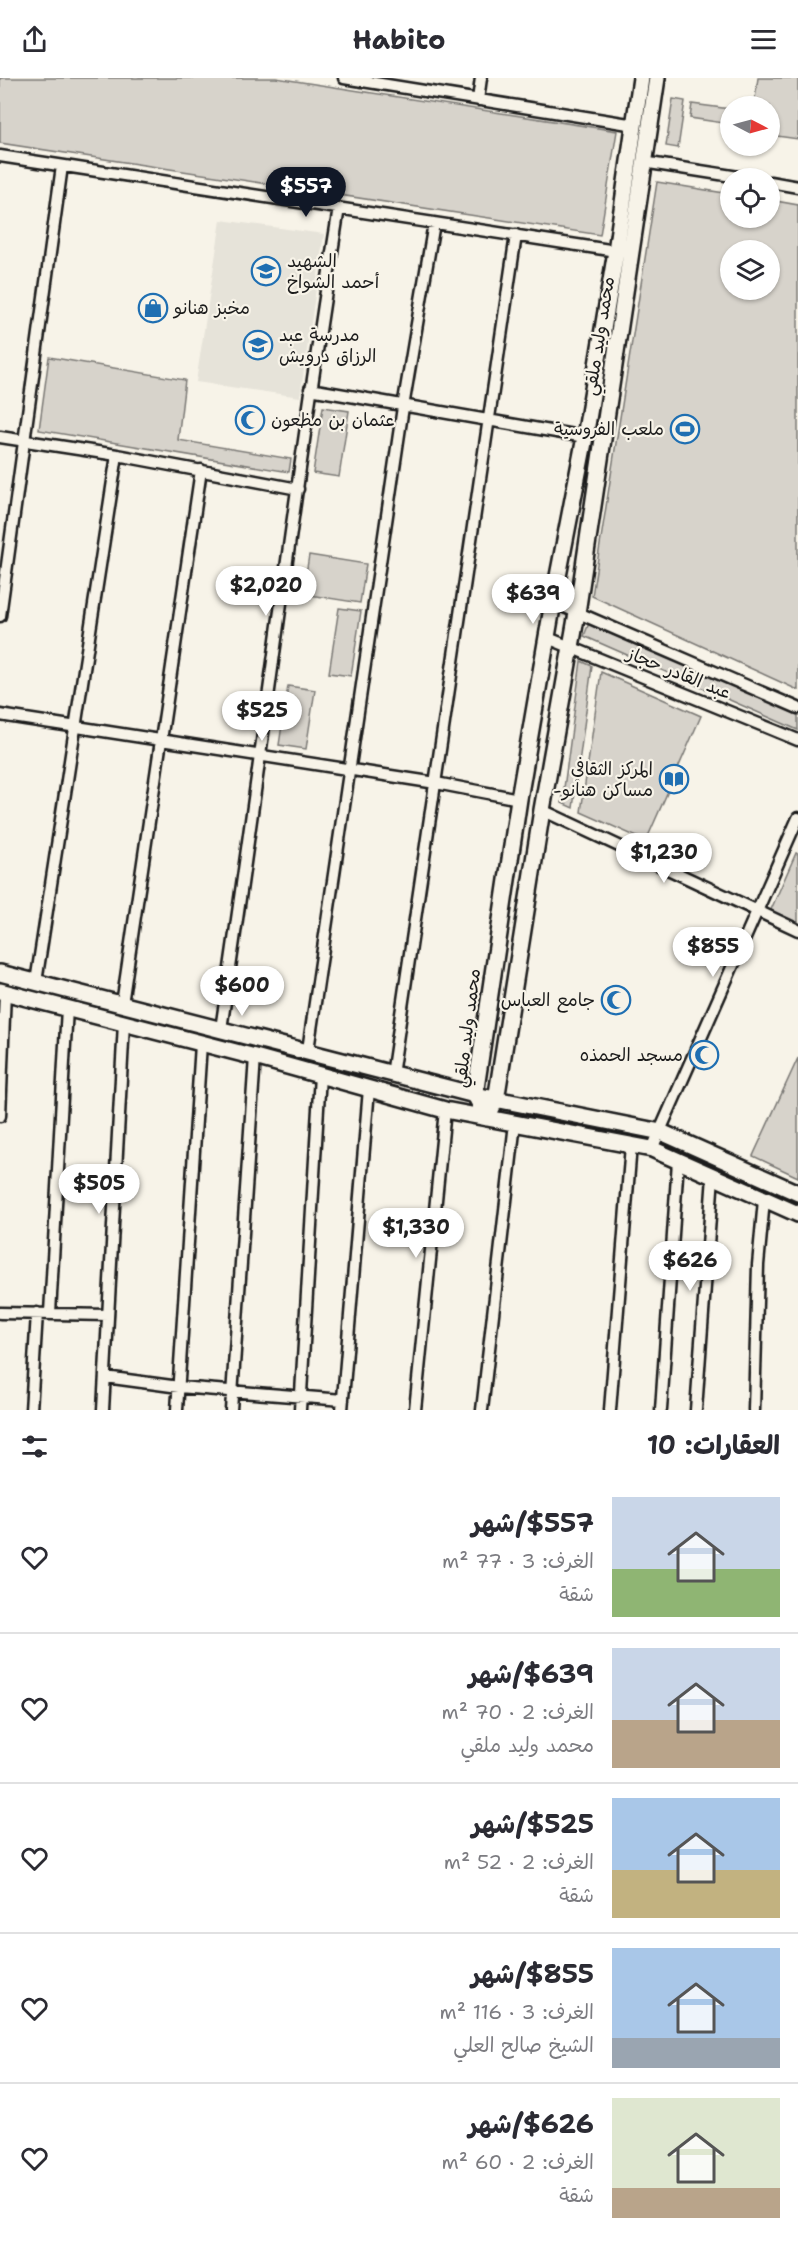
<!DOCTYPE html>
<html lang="ar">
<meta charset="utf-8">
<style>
body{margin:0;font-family:"Shantell Sans","Playpen Sans Arabic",sans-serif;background:#f2f2f3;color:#2b2b33;direction:rtl;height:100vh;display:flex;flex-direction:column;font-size:22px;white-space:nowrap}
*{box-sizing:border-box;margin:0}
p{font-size:20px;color:#7c7c81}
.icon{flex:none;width:33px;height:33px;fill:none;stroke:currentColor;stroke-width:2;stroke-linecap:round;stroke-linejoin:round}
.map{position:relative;height:1332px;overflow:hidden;direction:ltr}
.details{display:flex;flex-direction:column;background:#fff;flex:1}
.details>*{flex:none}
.needle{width:39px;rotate:96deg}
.fabs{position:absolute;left:720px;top:18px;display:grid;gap:12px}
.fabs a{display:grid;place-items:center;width:60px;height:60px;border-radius:50%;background:#fff;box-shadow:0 2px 4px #0004;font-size:30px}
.price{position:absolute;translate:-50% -51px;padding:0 14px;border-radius:21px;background:#fff;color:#222;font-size:20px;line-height:39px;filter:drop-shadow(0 2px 3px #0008)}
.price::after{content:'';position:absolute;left:50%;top:36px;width:18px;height:14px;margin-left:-9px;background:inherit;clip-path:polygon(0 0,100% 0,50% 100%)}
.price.selected{background:#111827;color:#fff}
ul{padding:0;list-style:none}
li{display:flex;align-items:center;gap:18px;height:150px;padding:0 18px}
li+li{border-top:2px solid #e1e1e2}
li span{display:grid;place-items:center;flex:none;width:168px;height:120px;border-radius:0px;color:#555}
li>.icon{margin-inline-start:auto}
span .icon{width:72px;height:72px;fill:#fffc;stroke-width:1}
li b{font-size:26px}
h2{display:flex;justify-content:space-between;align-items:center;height:72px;padding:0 18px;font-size:26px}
header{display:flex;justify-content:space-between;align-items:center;height:78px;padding:0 18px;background:#fff;font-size:27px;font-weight:700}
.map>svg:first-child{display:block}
.built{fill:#e6e3d9}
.green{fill:#d7d3cb;stroke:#7a7874;stroke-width:1.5;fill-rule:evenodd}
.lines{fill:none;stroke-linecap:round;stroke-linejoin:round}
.street-casing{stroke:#1c1c1c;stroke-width:15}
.secondary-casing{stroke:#1c1c1c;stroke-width:20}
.street{stroke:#f7f3e8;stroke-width:10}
.secondary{stroke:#f7f3e8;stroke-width:15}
.labels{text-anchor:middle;stroke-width:4.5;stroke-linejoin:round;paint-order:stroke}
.poi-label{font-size:18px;fill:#1c1c1c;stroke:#f7f3e8;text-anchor:start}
.street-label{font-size:18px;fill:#1c1c1c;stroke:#f7f3e8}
</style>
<header><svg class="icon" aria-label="menu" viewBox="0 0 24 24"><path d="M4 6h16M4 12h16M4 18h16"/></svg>Habito<svg class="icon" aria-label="share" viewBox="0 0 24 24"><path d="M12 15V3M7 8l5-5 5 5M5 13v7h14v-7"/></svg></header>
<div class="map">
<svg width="798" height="1332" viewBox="0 0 798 1332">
<rect width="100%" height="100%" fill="#f7f3e8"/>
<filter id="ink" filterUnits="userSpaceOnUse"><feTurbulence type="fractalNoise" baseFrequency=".0167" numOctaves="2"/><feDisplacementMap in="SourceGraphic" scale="12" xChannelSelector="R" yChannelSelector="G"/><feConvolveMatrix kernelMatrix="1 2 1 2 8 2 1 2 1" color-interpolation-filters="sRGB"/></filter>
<g filter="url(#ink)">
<path class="built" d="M221,142L324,156L300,319L196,304Z"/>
<path class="green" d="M0,0H276L617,53L600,157L0,65Z
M758,0H798V61L770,57V28H754Z
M673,21L685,23L678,70L666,68Z
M692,26L730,31V46L690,40Z
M657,104L730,116V140H770V122L798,127V612L592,518ZM730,172H770V212H730Z
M49,279L185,302L178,362L291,381L289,394L39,352Z
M323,329L349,333L339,399L313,395Z
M309,477L366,486L360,525L303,516Z
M339,530L361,533L351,598L329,595Z
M589,545L798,636V652L584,558Z
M581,583L592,588L573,730L562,725Z
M601,594L701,638L646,763L581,734Z
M288,608L315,612L306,671L279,667Z
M796,775L798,776V849L769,836Z
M798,980V1099L753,1078Z"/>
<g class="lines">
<g class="street-casing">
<path id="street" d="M344,0L635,47
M478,22L481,0
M0,78L616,173
M643,84L745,100
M770,104L798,109
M310,311L585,359
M0,359L117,377L298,411
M553,524L798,630
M0,538L62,88
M548,560L798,662
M0,637L436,705L519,721
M542,732L798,852
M36,904L117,377
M122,926L201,392
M221,951C262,678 295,403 339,130
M308,972L403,329L434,145
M392,997L516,157
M0,1038L5,914
M652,1071L798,740
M0,1235L108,1237
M50,1235L67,930
M105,1299L179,1309L343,1322
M31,1332L37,1235
M103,1332L124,945
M177,1332L201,966
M231,1332L255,979
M300,1332L320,997
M342,1332L369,1011
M415,1332L445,1032
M482,1332L515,1045
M610,1332L631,1067
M661,1332L678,1083
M696,1332L713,1098
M754,1332L758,1187L764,1122"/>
</g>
<g class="secondary-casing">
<path id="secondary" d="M0,895L475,1017L661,1054L798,1115
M0,913L255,979L445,1032L652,1071L798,1136
M487,1040L475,1017L519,721L553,524L585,359L616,173L641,0
M487,1040L496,1022L542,732L577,535L657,0"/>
</g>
<use href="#street" class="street"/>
<use href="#secondary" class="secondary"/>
</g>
</g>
<defs>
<g id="school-ring" transform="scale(1.5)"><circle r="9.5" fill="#f7f3e8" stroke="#1f6fb2" stroke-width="1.5"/><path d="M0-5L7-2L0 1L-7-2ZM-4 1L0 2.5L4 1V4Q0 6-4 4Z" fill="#1f6fb2"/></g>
<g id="shop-ring" transform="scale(1.5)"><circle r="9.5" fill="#f7f3e8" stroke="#1f6fb2" stroke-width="1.5"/><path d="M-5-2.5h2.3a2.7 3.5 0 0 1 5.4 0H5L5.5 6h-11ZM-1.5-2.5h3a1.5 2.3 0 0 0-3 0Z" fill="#1f6fb2"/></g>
<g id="mosque-ring" transform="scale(1.5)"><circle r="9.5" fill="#f7f3e8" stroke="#1f6fb2" stroke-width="1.5"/><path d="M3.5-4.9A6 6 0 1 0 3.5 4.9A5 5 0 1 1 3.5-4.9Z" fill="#1f6fb2"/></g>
<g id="stadium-ring" transform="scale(1.5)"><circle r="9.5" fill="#f7f3e8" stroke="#1f6fb2" stroke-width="1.5"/><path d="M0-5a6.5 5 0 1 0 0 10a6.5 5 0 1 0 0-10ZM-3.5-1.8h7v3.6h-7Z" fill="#1f6fb2"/></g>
<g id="library-ring" transform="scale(1.5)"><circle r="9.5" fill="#f7f3e8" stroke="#1f6fb2" stroke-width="1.5"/><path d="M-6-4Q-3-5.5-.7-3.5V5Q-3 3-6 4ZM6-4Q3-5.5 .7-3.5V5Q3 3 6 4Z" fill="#1f6fb2"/></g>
</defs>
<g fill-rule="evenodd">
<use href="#school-ring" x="266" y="193"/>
<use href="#shop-ring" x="153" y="230"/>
<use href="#school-ring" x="258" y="267"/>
<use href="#mosque-ring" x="250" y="342"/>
<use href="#stadium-ring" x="685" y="351"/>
<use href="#library-ring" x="674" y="701"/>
<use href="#mosque-ring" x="616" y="922"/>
<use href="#mosque-ring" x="704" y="977"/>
</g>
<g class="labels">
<g class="poi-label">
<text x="287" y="189">الشهيد<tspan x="287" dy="21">أحمد الشواخ</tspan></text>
<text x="174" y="236">مخبز هنانو</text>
<text x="279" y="263">مدرسة عبد<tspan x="279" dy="21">الرزاق درويش</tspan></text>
<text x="271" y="348">عثمان بن مظعون</text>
<text x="664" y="357" text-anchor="end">ملعب الفروسية</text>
<text x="653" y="697" text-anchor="end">المركز الثقافي<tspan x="653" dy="21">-مساكن هنانو</tspan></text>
<text x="595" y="928" text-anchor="end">جامع العباس</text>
<text x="683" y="983" text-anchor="end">مسجد الحمذه</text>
</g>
<g class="street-label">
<text transform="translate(599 258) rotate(-81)" y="6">محمد وليد ملقي</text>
<text transform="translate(679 595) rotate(22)" y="6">عبد القادر حجاز</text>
<text transform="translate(467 950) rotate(-83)" y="6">محمد وليد ملقي</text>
</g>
</g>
</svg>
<div class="fabs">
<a><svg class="needle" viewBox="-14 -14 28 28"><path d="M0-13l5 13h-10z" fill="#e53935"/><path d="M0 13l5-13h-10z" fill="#7c7c81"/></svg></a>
<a><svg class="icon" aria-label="locate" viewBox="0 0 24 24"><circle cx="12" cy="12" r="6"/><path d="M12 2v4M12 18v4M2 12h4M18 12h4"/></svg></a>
<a><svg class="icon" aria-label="layers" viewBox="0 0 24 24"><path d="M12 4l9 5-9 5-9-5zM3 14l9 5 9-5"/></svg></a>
</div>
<b class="price selected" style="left:306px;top:140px">$557</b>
<b class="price" style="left:266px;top:539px">$2,020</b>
<b class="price" style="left:533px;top:547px">$639</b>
<b class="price" style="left:262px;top:664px">$525</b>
<b class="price" style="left:664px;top:806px">$1,230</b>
<b class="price" style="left:713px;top:900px">$855</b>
<b class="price" style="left:242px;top:939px">$600</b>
<b class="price" style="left:99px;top:1137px">$505</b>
<b class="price" style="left:416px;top:1181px">$1,330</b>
<b class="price" style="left:690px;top:1214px">$626</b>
</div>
<section class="details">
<h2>العقارات: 10<svg class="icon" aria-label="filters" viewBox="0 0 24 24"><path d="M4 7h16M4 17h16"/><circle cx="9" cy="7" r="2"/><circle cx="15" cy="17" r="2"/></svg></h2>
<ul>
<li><span style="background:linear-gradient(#c9d6e8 60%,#8fb573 0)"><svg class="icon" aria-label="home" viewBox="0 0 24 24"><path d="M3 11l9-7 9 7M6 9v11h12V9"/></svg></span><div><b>$557/شهر</b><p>الغرف: 3 · 77 m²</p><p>شقة</p></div><svg class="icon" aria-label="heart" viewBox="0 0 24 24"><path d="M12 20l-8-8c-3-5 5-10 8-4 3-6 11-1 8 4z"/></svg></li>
<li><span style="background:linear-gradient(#c9d6e8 60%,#b9a48a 0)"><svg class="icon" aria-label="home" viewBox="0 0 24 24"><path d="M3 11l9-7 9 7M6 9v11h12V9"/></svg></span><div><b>$639/شهر</b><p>الغرف: 2 · 70 m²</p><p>محمد وليد ملقي</p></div><svg class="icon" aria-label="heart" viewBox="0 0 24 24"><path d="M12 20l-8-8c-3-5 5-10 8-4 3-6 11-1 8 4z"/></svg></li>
<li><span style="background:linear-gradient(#a9c7e8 60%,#c2b280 0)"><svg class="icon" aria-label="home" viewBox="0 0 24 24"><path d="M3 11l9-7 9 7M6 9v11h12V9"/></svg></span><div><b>$525/شهر</b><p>الغرف: 2 · 52 m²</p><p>شقة</p></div><svg class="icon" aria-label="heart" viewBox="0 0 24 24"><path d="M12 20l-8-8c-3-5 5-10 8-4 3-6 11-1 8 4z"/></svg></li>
<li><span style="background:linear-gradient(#a9c7e8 75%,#9aa5b1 0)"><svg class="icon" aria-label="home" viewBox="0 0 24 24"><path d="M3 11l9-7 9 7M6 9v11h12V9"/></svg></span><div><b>$855/شهر</b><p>الغرف: 3 · 116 m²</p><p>الشيخ صالح العلي</p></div><svg class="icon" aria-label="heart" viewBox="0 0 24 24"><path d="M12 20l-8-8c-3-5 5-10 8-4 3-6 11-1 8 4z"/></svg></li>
<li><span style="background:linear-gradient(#dfe7d0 75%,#b9a48a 0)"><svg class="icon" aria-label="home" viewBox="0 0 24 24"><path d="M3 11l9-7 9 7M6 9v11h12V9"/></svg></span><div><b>$626/شهر</b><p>الغرف: 2 · 60 m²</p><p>شقة</p></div><svg class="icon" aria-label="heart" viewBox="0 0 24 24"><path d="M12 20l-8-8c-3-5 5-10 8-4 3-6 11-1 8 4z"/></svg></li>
</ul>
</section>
